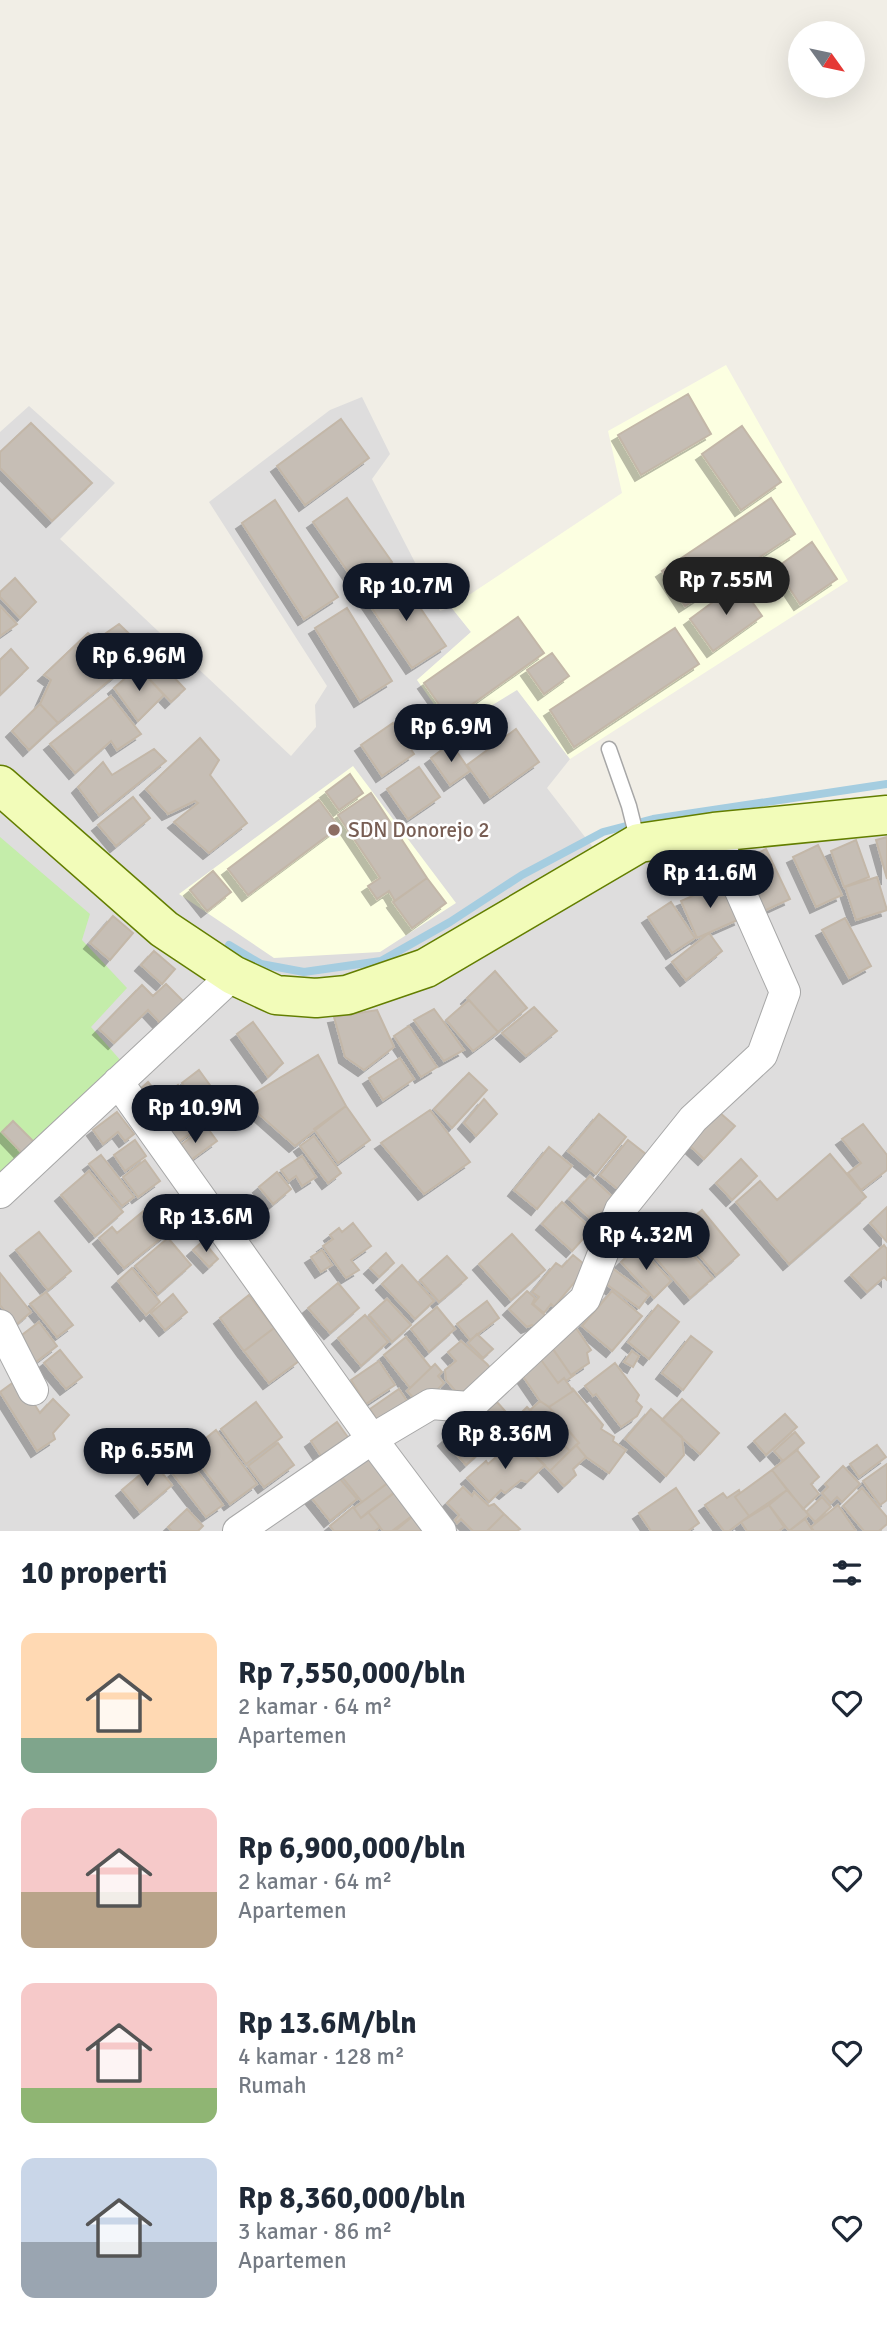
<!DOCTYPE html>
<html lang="id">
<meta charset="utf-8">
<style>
body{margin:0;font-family:Signika,sans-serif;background:#f2f2f3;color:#1f2937;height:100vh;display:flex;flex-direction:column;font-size:26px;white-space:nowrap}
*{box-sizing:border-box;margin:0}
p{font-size:23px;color:#747a83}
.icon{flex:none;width:38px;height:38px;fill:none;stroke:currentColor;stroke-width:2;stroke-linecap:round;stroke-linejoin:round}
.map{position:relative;height:1531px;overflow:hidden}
.panel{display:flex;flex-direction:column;background:#fff;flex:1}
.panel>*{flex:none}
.needle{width:46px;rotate:123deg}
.fabs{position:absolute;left:788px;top:21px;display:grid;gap:14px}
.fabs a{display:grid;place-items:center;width:77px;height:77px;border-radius:50%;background:#fff;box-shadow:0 7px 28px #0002;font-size:35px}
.price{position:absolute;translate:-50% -60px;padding:0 16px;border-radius:24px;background:#111827;color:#fff;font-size:23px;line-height:46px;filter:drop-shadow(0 2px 4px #0008)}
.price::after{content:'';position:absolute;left:50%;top:42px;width:21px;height:16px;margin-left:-10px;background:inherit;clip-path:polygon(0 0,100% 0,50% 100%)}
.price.active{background:#222;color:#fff}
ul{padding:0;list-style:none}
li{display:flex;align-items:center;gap:21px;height:175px;padding:0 21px}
li span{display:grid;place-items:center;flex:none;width:196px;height:140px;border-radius:14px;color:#555}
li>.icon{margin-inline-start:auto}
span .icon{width:84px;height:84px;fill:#fffc;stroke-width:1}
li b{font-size:30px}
h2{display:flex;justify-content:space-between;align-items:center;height:84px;padding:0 21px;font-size:30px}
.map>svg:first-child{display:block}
.residential{fill:#dedddd}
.education{fill:#fcffe1}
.grass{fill:#c4edaa}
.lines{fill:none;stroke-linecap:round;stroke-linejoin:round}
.stream{stroke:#a5cde0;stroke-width:8}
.building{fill:#c6beb5;stroke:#c3b7a8;stroke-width:2;filter:url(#shadow)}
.service-casing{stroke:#a7a7a7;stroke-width:17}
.minor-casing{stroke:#a7a7a7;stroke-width:32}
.secondary-casing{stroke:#637e00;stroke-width:41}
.service{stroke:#fff;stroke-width:14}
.minor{stroke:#fff;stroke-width:30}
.secondary{stroke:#f2fcb9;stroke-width:38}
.education-dot{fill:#8d6e63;stroke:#fff;stroke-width:2.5}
.labels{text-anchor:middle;stroke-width:5;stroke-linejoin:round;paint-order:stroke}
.education-label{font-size:21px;fill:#785e54;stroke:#fff;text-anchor:start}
</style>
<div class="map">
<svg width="887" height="1531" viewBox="0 0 887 1531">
<defs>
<filter id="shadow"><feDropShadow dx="-6" dy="6" stdDeviation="0" flood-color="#0004"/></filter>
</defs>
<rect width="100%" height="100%" fill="#f1eee6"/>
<path class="residential" d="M362,397L390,454L372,479L440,611L451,607L471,632L417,680L517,689L570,759L547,788L599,855L887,801V1531H0V432L29,406L115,483L60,539L291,756L316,727L315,705L327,686L209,502L330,410Z"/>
<path class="education" d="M726,365L848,581L570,759L517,690L452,730L417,680L471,632L451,607L622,493L608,431Z
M353,766L456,903L380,952L274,958L179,894Z"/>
<path class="grass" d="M0,837L90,914L82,940L127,988L91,1027L122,1062L0,1178Z"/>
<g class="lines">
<path class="stream" d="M229,945L261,964L304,972L381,961L450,922L522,875L603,832L653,819L887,784"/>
</g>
<path class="building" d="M688,394L711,434L641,475L618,435Z
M341,419L369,458L305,505L277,466Z
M31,423L92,483L52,521L0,468V452Z
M742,426L781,482L741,510L702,454Z
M347,498L392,562L358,586L313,522Z
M771,498L795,534L685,606L662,571Z
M275,500L338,597L304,619L242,523Z
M812,542L837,579L800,604L776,568Z
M15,578L36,602L20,618L0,597V592Z
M400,578L446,646L412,668L367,601Z
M739,583L762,616L713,651L690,619Z
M0,606L17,624L0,636Z
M347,608L392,681L360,701L315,628Z
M518,617L544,653L450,720L424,683Z
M119,624L146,650L58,723L40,704L51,680L44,675L88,633L96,640Z
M675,628L699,664L574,747L550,710Z
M11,649L28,668L0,695V660Z
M552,653L569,676L544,694L527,670Z
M152,654L185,689L171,702L138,667Z
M138,667L164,695L138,721L114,688Z
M111,696L141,734L117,750L111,741L75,773L50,744Z
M40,704L58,723L29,750L12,731Z
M393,723L414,754L382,776L361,745Z
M516,729L539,762L490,797L467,765Z
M200,738L219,760L210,775L247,823L209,853L174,822L198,803L195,801L168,814L146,789Z
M451,743L470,771L450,785L431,758Z
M154,749L166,761L99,815L78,787L103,762L112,775Z
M419,767L440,797L408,819L387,789Z
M350,774L363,793L339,810L326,792Z
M371,793L427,878L395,901L389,891L377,899L368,886L380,878L338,815Z
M133,797L150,818L116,846L98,825Z
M319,800L339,827L248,895L228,869Z
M887,837V879L876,840Z
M856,840L869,877L844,887L831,851Z
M818,845L842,895L816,907L793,857Z
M766,849L790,899L764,911L741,861Z
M213,871L231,892L207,911L190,890Z
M877,877L887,910L856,920L845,887Z
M427,878L446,903L412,928L393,902Z
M724,882L740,919L697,938L681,901Z
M671,902L695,938L672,953L648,917Z
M113,916L133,933L110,960L90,943Z
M845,918L871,966L849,978L822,930Z
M709,933L722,951L686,980L672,962Z
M154,951L175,969L162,984L141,965Z
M495,971L527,1008L498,1032L467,998Z
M166,984L184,1002L161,1024L148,1010L114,1043L99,1029L142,985L153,996Z
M469,1000L498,1032L473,1051L446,1020Z
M534,1007L557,1031L526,1056L502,1033Z
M434,1009L464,1050L444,1061L414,1020Z
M377,1010L394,1047L364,1070L345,1057L334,1017Z
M253,1022L283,1063L268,1077L237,1034Z
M409,1026L437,1067L421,1077L394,1036Z
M318,1055L346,1106L295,1146L243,1100Z
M400,1058L414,1079L383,1100L369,1078Z
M199,1070L228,1110L211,1123L182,1083Z
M469,1073L487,1090L452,1128L434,1109Z
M148,1082L161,1098L178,1085L205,1123L170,1148L138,1091Z
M484,1099L497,1114L476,1136L464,1123Z
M346,1106L370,1140L338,1163L314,1129Z
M430,1110L470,1162L424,1194L381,1143Z
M117,1112L134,1134L125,1141L118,1132L103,1144L93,1130Z
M719,1112L735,1126L704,1159L689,1145Z
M599,1114L626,1137L596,1174L568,1151Z
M13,1121L35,1143L23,1154L2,1132Z
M863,1124L887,1155V1170L861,1190L848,1173L861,1163L842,1139Z
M206,1126L217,1141L184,1165L174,1150Z
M314,1136L341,1173L328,1183L300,1146Z
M135,1140L146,1156L125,1171L114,1155Z
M628,1140L652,1159L624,1194L600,1175Z
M549,1147L572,1166L537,1209L514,1190Z
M830,1154L866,1197L789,1264L736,1202L760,1181L777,1200Z
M101,1155L134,1197L122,1206L89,1164Z
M302,1156L316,1177L302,1186L296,1176L289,1181L281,1170Z
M741,1159L757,1176L732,1200L716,1183Z
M145,1160L160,1181L138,1197L123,1177Z
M89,1171L123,1212L95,1236L61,1195Z
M277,1172L291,1189L273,1204L259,1187Z
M590,1176L615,1199L594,1222L569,1199Z
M562,1202L592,1229L572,1251L542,1224Z
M887,1207V1242L870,1223Z
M146,1209L166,1234L124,1268L99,1238L112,1227L117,1233Z
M702,1210L739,1255L716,1275L678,1230Z
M353,1223L371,1246L351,1260L359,1270L346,1278L323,1246L333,1239L330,1235L339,1228L342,1232Z
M39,1232L71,1271L48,1290L16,1250Z
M512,1234L545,1270L511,1300L479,1264Z
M675,1234L713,1278L690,1298L652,1254Z
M168,1238L191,1265L158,1294L135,1266Z
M203,1241L218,1259L209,1267L193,1250Z
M884,1245L887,1249V1280L884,1277L867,1292L851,1275Z
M638,1246L671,1281L654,1298L621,1262Z
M322,1250L332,1265L321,1272L311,1257Z
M386,1253L394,1263L379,1277L370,1268Z
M573,1255L590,1269L583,1272L554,1307L551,1304L544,1313L533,1304L539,1297L532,1292L556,1263L562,1267Z
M447,1256L467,1278L439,1302L420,1280Z
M402,1265L434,1301L415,1319L382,1284Z
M132,1268L160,1302L146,1315L118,1281Z
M612,1268L649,1295L639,1308L602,1281Z
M0,1273L31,1312L16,1325L0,1305Z
M338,1283L359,1308L330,1333L308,1308Z
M527,1291L535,1298L532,1304L547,1317L537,1329L532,1325L527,1327L509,1309Z
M612,1291L642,1316L612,1351L582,1326Z
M46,1292L73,1325L57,1337L30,1304Z
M173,1294L187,1312L165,1330L151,1313Z
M249,1295L274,1328L244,1351L220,1318Z
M387,1299L411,1325L392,1342L369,1315Z
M487,1301L499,1318L470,1340L457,1324Z
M658,1305L679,1322L649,1359L628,1342Z
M437,1307L455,1329L429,1352L411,1329Z
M365,1315L388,1342L361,1366L338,1338Z
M39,1322L57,1346L32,1365L14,1341Z
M574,1325L591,1350L587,1353L589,1363L571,1375L549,1343Z
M274,1328L299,1361L269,1383L244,1351Z
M477,1334L493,1349L483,1358L468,1343Z
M691,1336L712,1352L683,1390L662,1373Z
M406,1337L431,1368L410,1388L384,1355Z
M461,1341L487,1364L497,1376L465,1402L446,1380L445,1370L456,1361L448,1352Z
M552,1348L571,1375H574L566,1381L564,1378L558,1383L539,1357Z
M60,1350L82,1377L66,1389L44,1363Z
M632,1351L639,1356L633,1367L624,1362Z
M539,1357L558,1383L564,1378L573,1391L549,1407L540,1401L520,1372Z
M379,1361L395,1385L366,1404L351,1380Z
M615,1363L639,1395L636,1401L642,1407L637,1416L621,1427L596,1394L593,1396L585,1386Z
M435,1364L442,1372L438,1376L444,1383L421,1406L407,1391Z
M18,1379L40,1413L53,1399L69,1415L53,1433L55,1439L37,1451L0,1392Z
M572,1388L603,1425L601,1429L614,1437L613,1441L626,1450L609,1473L586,1457L576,1445L579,1443L549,1407L573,1391Z
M399,1389L413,1410L383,1429L370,1409Z
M489,1399L498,1403L514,1421L511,1423L529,1443L522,1450L511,1438L506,1443L499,1435L466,1465L444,1440Z
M682,1399L719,1433L700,1454L662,1420Z
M540,1401L549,1407L579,1443L570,1451L530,1410Z
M256,1402L282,1437L246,1464L221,1429Z
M527,1407L570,1451L550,1471L532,1453L536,1449L511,1423Z
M651,1409L682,1437L684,1455L666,1476L625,1439Z
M785,1414L797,1427L766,1455L754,1441Z
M337,1422L352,1443L325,1462L311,1441Z
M216,1430L257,1484L230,1504L190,1451Z
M795,1432L804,1443L783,1461L774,1451Z
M504,1441L510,1450L517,1444L527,1453H532L545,1465L527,1482L521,1480L505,1493L501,1490L489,1502L467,1478L486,1461L488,1464L503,1451L499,1446Z
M278,1443L294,1465L264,1487L248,1466Z
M576,1445L586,1457L573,1469L576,1475L564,1486L550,1471Z
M877,1445L886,1457L859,1477L850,1464Z
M797,1450L819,1477L811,1484L819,1494L803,1509L772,1470Z
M366,1453L389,1482L362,1502L339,1473Z
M189,1460L223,1505L206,1517L172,1473Z
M154,1463L172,1485L140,1512L122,1490Z
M887,1464V1500L880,1505L863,1481Z
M843,1466L860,1484L842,1502L837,1497L831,1503L822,1493L828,1487L825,1484Z
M772,1470L787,1490L749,1516L735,1497Z
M336,1474L357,1499L330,1521L309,1495Z
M389,1482L396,1491L361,1518L354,1508Z
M463,1487L472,1496L474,1492L489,1506L494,1504L504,1514L487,1531H473L461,1519L457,1523L455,1520L459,1515L447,1503Z
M676,1488L699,1523L688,1531H651L639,1513Z
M862,1488L887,1517V1524L879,1531H864L843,1506Z
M400,1489L417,1512L392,1531H383L368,1512Z
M739,1490L740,1493L735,1497L749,1516L729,1531H724L705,1505L723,1493L727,1498Z
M787,1490L809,1515L789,1531L769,1505Z
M822,1497L831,1507L815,1522L806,1512Z
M769,1505L784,1527L779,1531H747L741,1522Z
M838,1505L856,1531H814L811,1527Z
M353,1507L361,1518L368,1512L380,1527L375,1531H334L330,1526Z
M187,1509L203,1526L198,1531H172L168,1527Z
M504,1514L520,1529L517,1531H487Z
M413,1516L429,1531H395Z
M805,1519L813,1531H789Z"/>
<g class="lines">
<g class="service-casing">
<path id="service" d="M609,749L629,806L638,842"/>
</g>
<g class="minor-casing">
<path id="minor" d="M118,1082L372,1439L441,1531
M0,1193L233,975
M0,1325L33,1390
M238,1531L372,1439L431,1404L469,1407L585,1299L620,1210L693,1119L762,1055L785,992L714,832"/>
</g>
<g class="secondary-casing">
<path id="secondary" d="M0,785L164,929L233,975L276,995L316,998L347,995L426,968L639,843L714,832L887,815"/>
</g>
<use href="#service" class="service"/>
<use href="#minor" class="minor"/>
<use href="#secondary" class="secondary"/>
</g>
<circle class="education-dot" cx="334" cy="830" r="7"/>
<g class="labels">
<g class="education-label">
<text x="348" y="837">SDN Donorejo 2</text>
</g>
</g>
</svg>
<div class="fabs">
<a><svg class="needle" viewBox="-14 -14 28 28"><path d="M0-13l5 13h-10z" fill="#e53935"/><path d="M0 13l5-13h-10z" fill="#747a83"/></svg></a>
</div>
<b class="price active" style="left:726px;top:617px">Rp 7.55M</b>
<b class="price" style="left:406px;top:623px">Rp 10.7M</b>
<b class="price" style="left:139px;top:693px">Rp 6.96M</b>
<b class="price" style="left:451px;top:764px">Rp 6.9M</b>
<b class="price" style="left:710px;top:910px">Rp 11.6M</b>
<b class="price" style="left:195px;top:1145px">Rp 10.9M</b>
<b class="price" style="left:206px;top:1254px">Rp 13.6M</b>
<b class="price" style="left:646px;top:1272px">Rp 4.32M</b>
<b class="price" style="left:505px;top:1471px">Rp 8.36M</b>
<b class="price" style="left:147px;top:1488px">Rp 6.55M</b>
</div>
<section class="panel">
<h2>10 properti<svg class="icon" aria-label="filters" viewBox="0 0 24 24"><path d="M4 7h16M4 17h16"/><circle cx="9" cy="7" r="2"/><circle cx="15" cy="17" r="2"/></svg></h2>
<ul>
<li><span style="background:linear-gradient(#ffd9b3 75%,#7fa58c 0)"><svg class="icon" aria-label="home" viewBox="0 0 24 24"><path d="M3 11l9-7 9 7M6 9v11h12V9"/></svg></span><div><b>Rp 7,550,000/bln</b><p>2 kamar · 64 m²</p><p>Apartemen</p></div><svg class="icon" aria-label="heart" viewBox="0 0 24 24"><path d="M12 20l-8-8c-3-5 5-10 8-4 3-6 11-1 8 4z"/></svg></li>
<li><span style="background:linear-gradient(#f6c9c9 60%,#b9a48a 0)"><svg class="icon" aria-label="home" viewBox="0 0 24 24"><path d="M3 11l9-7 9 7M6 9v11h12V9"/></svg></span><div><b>Rp 6,900,000/bln</b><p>2 kamar · 64 m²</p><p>Apartemen</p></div><svg class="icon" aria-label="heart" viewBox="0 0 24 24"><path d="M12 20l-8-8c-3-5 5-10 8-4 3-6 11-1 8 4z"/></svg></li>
<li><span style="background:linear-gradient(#f6c9c9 75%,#8fb573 0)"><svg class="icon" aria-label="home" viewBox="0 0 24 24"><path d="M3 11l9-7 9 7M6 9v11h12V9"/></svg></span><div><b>Rp 13.6M/bln</b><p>4 kamar · 128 m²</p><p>Rumah</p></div><svg class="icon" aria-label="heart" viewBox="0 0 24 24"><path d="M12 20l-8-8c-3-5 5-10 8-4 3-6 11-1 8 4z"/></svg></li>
<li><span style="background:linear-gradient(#c9d6e8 60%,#9aa5b1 0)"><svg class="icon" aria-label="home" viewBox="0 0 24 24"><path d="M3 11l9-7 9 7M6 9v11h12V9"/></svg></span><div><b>Rp 8,360,000/bln</b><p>3 kamar · 86 m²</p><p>Apartemen</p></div><svg class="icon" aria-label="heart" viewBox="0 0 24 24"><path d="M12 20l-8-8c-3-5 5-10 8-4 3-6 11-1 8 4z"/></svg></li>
</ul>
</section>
